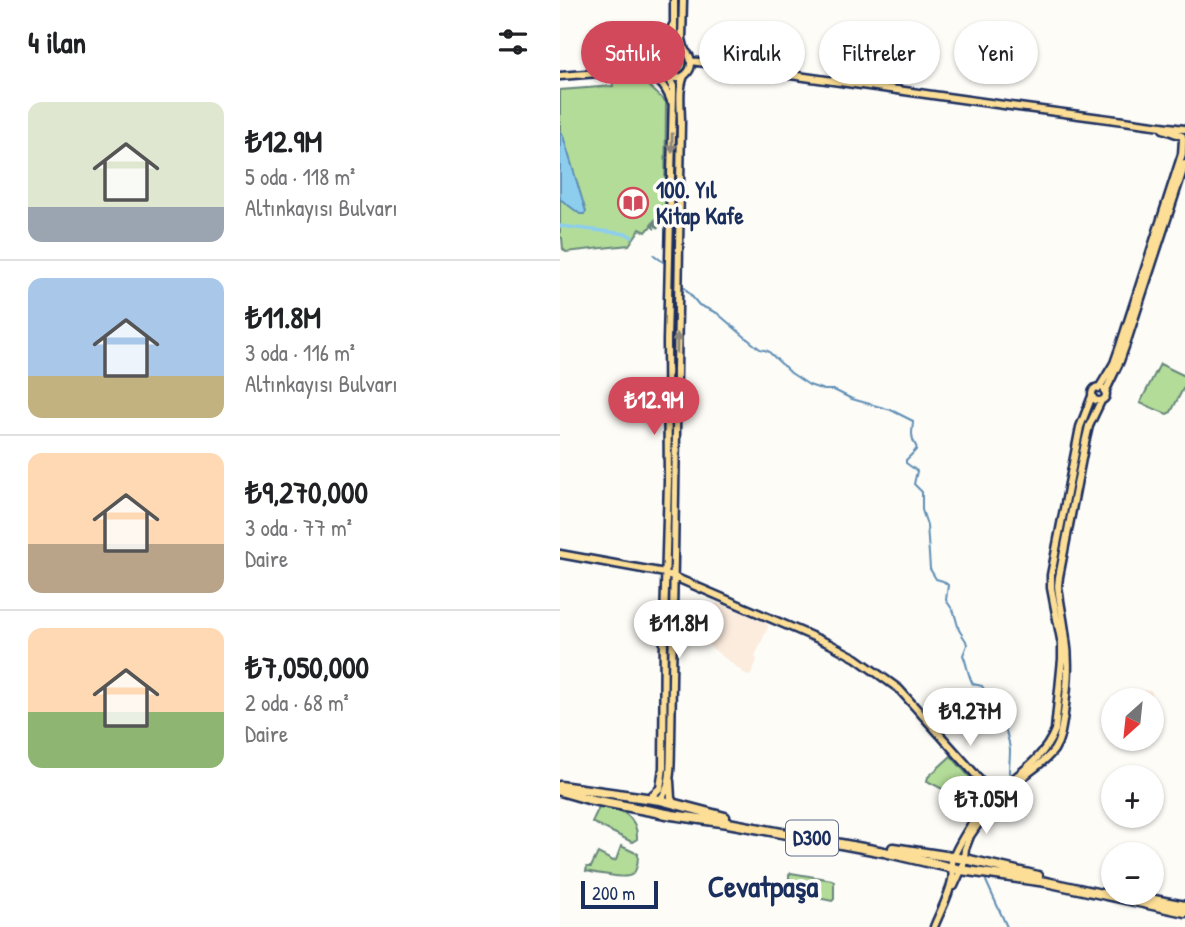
<!DOCTYPE html>
<html lang="tr">
<meta charset="utf-8">
<style>
body{margin:0;font-family:"Patrick Hand",sans-serif;background:#f2f2f2;color:#202124;height:100vh;display:flex;flex-direction:column;font-size:26px;white-space:nowrap}
*{box-sizing:border-box;margin:0}
p{font-size:23px;color:#757577}
.icon{flex:none;width:38px;height:38px;fill:none;stroke:currentColor;stroke-width:2;stroke-linecap:round;stroke-linejoin:round}
.map{position:relative;flex:1;overflow:hidden}
.panel{display:flex;flex-direction:column;background:#fff;width:560px}
.panel>*{flex:none}
.top-card{position:absolute;left:21px;top:21px;width:499px;height:63px;display:flex;gap:14px}
.needle{width:46px;rotate:207deg}
.controls{position:absolute;left:541px;top:688px;display:grid;gap:14px}
.controls a{display:grid;place-items:center;width:63px;height:63px;border-radius:50%;background:#fff;box-shadow:0 2px 5px #0004;font-size:35px}
.scale{position:absolute;left:21px;bottom:18px;width:77px;box-sizing:border-box;padding-left:7px;border:4px solid #1b2f5e;border-top:0;font-size:19px;line-height:24px;white-space:nowrap;color:#1b2f5e;-webkit-text-stroke:5px #fdfcf7;paint-order:stroke}
.price{position:absolute;translate:-50% -60px;padding:0 16px;border-radius:24px;background:#fff;color:#222;font-size:23px;line-height:46px;filter:drop-shadow(0 2px 4px #0008)}
.price::after{content:'';position:absolute;left:50%;top:42px;width:21px;height:16px;margin-left:-10px;background:inherit;clip-path:polygon(0 0,100% 0,50% 100%)}
.price.active{background:#d1495b;color:#fff}
ul{padding:0;list-style:none}
li{display:flex;align-items:center;gap:21px;height:175px;padding:0 28px}
li+li{border-top:2px solid #e0e0e0}
li span{display:grid;place-items:center;flex:none;width:196px;height:140px;border-radius:14px;color:#555}
li>.icon{margin-inline-start:auto}
span .icon{width:84px;height:84px;fill:#fffc;stroke-width:1}
li b{font-size:30px}
h2{display:flex;justify-content:space-between;align-items:center;height:84px;padding:0 28px;font-size:30px}
.tag{padding:0 24px;border-radius:32px;background:#fff;box-shadow:0 2px 5px #0004;font-size:24px;line-height:63px}
.tag.active{background:#d1495b;color:#fff}
main{display:flex;flex:1;min-height:0}
.map>svg:first-child{display:block}
.built{fill:#fbecde}
.green{fill:#b3dc98;stroke:#67867b;stroke-width:2}
.water{fill:#8dceee;stroke:#5f8eb4;stroke-width:2}
.lines{fill:none;stroke-linecap:round;stroke-linejoin:round}
.stream{stroke:#5f8eb4;stroke-width:2}
.canal{stroke:#8dceee;stroke-width:3.5}
.major-casing{stroke:#1b2f5e;stroke-width:11}
.highway-casing{stroke:#1b2f5e;stroke-width:13}
.major{stroke:#fcde96;stroke-width:6}
.highway{stroke:#fcde96;stroke-width:8}
.oneway{fill:#8c867a}
.labels{text-anchor:middle;stroke-width:7;stroke-linejoin:round;paint-order:stroke}
.shield{fill:#fdfcf7;stroke:#5f6c8c;stroke-width:2}
.shield-label{font-size:21px;font-weight:bold;fill:#1b2f5e}
.poi-label{font-size:23px;font-weight:bold;fill:#1b2f5e;stroke:#fdfcf7;text-anchor:start}
.district-label{font-size:30px;font-weight:bold;fill:#1b2f5e;stroke:#fdfcf7}
</style>
<main>
<section class="panel">
<h2>4 ilan<svg class="icon" aria-label="filters" viewBox="0 0 24 24"><path d="M4 7h16M4 17h16"/><circle cx="9" cy="7" r="2"/><circle cx="15" cy="17" r="2"/></svg></h2>
<ul>
<li><span style="background:linear-gradient(#dfe7d0 75%,#9aa5b1 0)"><svg class="icon" aria-label="home" viewBox="0 0 24 24"><path d="M3 11l9-7 9 7M6 9v11h12V9"/></svg></span><div><b>₺12.9M</b><p>5 oda · 118 m²</p><p>Altınkayısı Bulvarı</p></div></li>
<li><span style="background:linear-gradient(#a9c7e8 70%,#c2b280 0)"><svg class="icon" aria-label="home" viewBox="0 0 24 24"><path d="M3 11l9-7 9 7M6 9v11h12V9"/></svg></span><div><b>₺11.8M</b><p>3 oda · 116 m²</p><p>Altınkayısı Bulvarı</p></div></li>
<li><span style="background:linear-gradient(#ffd9b3 65%,#b9a48a 0)"><svg class="icon" aria-label="home" viewBox="0 0 24 24"><path d="M3 11l9-7 9 7M6 9v11h12V9"/></svg></span><div><b>₺9,270,000</b><p>3 oda · 77 m²</p><p>Daire</p></div></li>
<li><span style="background:linear-gradient(#ffd9b3 60%,#8fb573 0)"><svg class="icon" aria-label="home" viewBox="0 0 24 24"><path d="M3 11l9-7 9 7M6 9v11h12V9"/></svg></span><div><b>₺7,050,000</b><p>2 oda · 68 m²</p><p>Daire</p></div></li>
</ul>
</section>
<div class="map">
<svg width="625" height="927" viewBox="0 0 625 927">
<rect width="100%" height="100%" fill="#fdfcf7"/>
<filter id="ink" filterUnits="userSpaceOnUse"><feTurbulence type="fractalNoise" baseFrequency=".0143" numOctaves="2"/><feDisplacementMap in="SourceGraphic" scale="14" xChannelSelector="R" yChannelSelector="G"/><feConvolveMatrix kernelMatrix="1 2 1 2 8 2 1 2 1" color-interpolation-filters="sRGB"/></filter>
<g filter="url(#ink)">
<path class="built" d="M157,602L207,623L208,627L195,656L197,660L191,675L188,676L139,638Z
M576,690L592,691L594,742L573,743L572,739L592,738V700H572L571,696Z"/>
<path class="green" d="M105 62a11 11 0 1 1 22 0a11 11 0 1 1-22 0Z
M75,73L106,102L105,207L98,215L103,220L97,217V218L101,221L96,219L95,220L100,224L94,221L93,222L99,228L92,224L91,225L95,229L91,226L86,232L80,229L69,245L6,252L3,249L2,238L0,237V90L53,86L52,76Z
M600,364L625,376V385L611,412L607,414L580,403Z
M391,756L424,793L423,801L417,807L367,781L368,777Z
M39,807C60,807 78,816 77,839L72,842L32,822Z
M61,846L78,854C78,878 70,879 49,875C41,874 34,873 26,871L27,867H31L38,853L53,861L56,860Z
M231,873L272,880L274,882V899L272,901L230,892L229,890V875Z"/>
<path class="water" d="M0,132L3,136L26,212L24,214H20L0,199Z"/>
<g class="lines">
<path class="stream" d="M94,255L103,262
M124,287L139,305L157,313L191,342L200,349L208,351L231,373L249,385L264,390H274L292,399L331,410L353,421C353,425 352,429 352,434C353,452 365,442 346,460V463L357,471L354,484L362,492V510L367,525L370,569L376,579L383,581L388,585L386,600L394,612L399,630L406,641L407,645L403,655C407,664 408,676 413,684L422,686C434,705 448,727 450,750C450,758 449,766 449,773
M431,802L439,795
M426,881L447,927"/>
<path class="canal" d="M0,226L67,234L72,237"/>
<g class="major-casing">
<path id="major" d="M123,0L122,39L125,51
M101 63a15 15 0 1 1 30 0a15 15 0 1 1-30 0Z
M109,49L114,40V0
M131,61L451,106L624,129
M79,63C96,54 106,40 114,23
M45,68C64,66 89,69 103,55
M81,71C97,77 105,85 111,101
M0,76L90,69L99,70L105,74
M603,129L622,136
M532 394a7 7 0 1 1 14 0a7 7 0 1 1-14 0Z
M539,388L554,363L560,346L622,154L623,139
M545,392L560,361L566,344L625,164
M0,554L105,573L270,644L296,658L339,689L415,774L424,786L427,796
M110,781L111,798L114,804
M427 798a8 8 0 1 1 16 0a8 8 0 1 1-16 0Z
M437,791L442,788C463,771 485,756 495,730L502,659V645L491,588V575L520,427L532,396
M442,797C455,778 480,769 494,750C501,739 502,727 504,714C507,690 510,664 506,639C504,621 500,604 498,586L499,577L525,443L529,426L541,401
M89,798L100,788L103,768L104,623L108,481L107,341L113,94V86L108,76
M100,800C113,785 110,762 111,743L121,122C121,107 118,90 124,76
M394,886L403,866L405,849L410,836L427,811L434,806
M374,927C380,912 389,896 392,880C394,872 390,866 393,858C401,837 416,819 427,800"/>
</g>
<g class="highway-casing">
<path id="highway" d="M0,786L100,800L165,817
M0,791L28,799L112,815L168,823L324,852L401,870L486,882L625,912
M333,848L405,859L478,876
M594,900L625,906"/>
</g>
<use href="#major" class="major"/>
<use href="#highway" class="highway"/>
</g>
<defs><path id="oneway-solid" d="M-6-.8H1V-3.2L6.5 0L1 3.2V.8H-6Z" transform="scale(1.75)"/></defs>
<g class="oneway">
<use href="#oneway-solid" transform="translate(112 143) rotate(91)"/>
<use href="#oneway-solid" transform="translate(117 343) rotate(-89)"/>
</g>
</g>
<defs>
<g id="library-ring" transform="scale(1.575)"><circle r="9.5" fill="#fdfcf7" stroke="#d1495b" stroke-width="1.5"/><path d="M-6-4Q-3-5.5-.7-3.5V5Q-3 3-6 4ZM6-4Q3-5.5 .7-3.5V5Q3 3 6 4Z" fill="#d1495b"/></g>
</defs>
<g fill-rule="evenodd">
<use href="#library-ring" x="73" y="203"/>
</g>
<g class="labels">
<rect class="shield" x="226" y="820.5" width="52" height="35" rx="5"/>
<g class="shield-label">
<text x="252" y="845">D300</text>
</g>
<g class="poi-label">
<text x="96" y="198">100. Yıl<tspan x="96" dy="26">Kitap Kafe</tspan></text>
</g>
<g class="district-label">
<text x="203" y="897">Cevatpaşa</text>
</g>
</g>
</svg>
<div class="controls">
<a><svg class="needle" viewBox="-14 -14 28 28"><path d="M0-13l5 13h-10z" fill="#e53935"/><path d="M0 13l5-13h-10z" fill="#757577"/></svg></a>
<a>+</a>
<a>−</a>
</div>
<div class="scale">200 m</div>
<b class="price active" style="left:94px;top:437px">₺12.9M</b>
<b class="price" style="left:119px;top:660px">₺11.8M</b>
<b class="price" style="left:410px;top:748px">₺9.27M</b>
<b class="price" style="left:426px;top:836px">₺7.05M</b>
<div class="top-card">
<a class="tag active">Satılık</a>
<a class="tag">Kiralık</a>
<a class="tag">Filtreler</a>
<a class="tag">Yeni</a>
</div>
</div>
</main>
